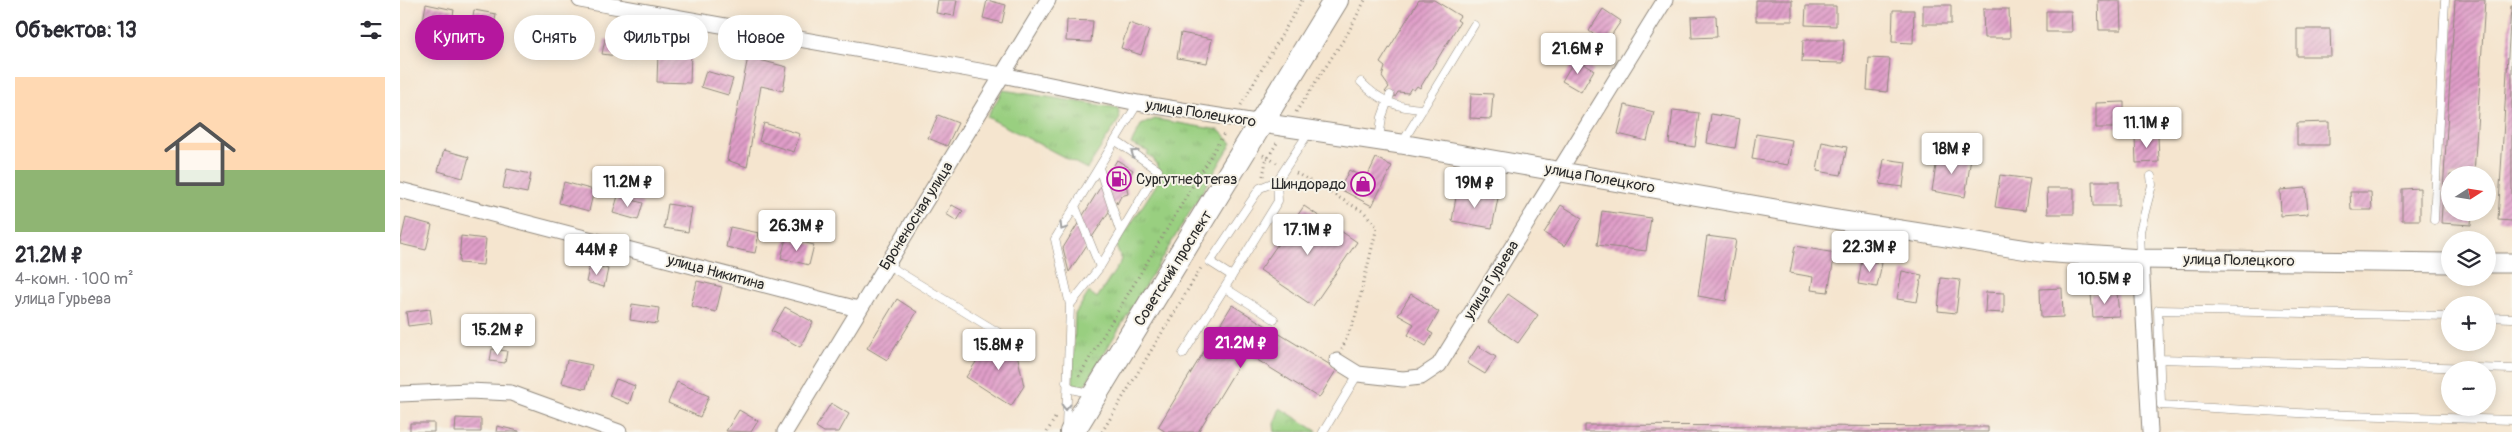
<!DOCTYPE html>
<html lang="ru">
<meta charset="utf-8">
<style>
body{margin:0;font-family:Pangolin,sans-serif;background:#f2f2f3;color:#2b2b33;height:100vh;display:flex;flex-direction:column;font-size:19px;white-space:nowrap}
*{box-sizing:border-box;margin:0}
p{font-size:16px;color:#7c7c81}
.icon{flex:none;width:28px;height:28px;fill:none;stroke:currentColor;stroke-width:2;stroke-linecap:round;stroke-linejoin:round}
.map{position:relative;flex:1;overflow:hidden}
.details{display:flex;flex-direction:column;background:#fff;width:400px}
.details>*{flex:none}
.top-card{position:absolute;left:15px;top:15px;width:475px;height:45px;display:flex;gap:10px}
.needle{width:32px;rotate:78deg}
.fabs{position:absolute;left:2041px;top:166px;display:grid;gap:10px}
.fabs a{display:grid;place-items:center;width:55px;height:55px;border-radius:50%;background:#fff;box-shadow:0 2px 12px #0003;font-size:25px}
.price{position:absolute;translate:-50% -42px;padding:0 11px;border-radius:5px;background:#fff;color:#222;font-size:16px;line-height:32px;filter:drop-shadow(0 1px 2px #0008)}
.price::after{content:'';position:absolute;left:50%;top:30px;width:15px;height:11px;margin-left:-8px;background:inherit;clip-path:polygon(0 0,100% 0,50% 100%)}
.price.active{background:#b5179e;color:#fff}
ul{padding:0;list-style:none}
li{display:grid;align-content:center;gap:10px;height:265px;padding:0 15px}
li+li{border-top:1px solid #e1e1e2}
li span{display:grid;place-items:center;height:155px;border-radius:0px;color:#555}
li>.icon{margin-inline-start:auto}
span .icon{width:90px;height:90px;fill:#fffc;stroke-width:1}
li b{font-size:21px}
h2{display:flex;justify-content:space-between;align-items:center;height:60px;padding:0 15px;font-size:21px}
.chip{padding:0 18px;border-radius:22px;background:#fff;box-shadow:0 2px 12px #0003;font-size:18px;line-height:45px}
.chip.active{background:#b5179e;color:#fff}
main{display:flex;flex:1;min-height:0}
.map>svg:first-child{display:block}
.grass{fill:url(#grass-tufts);stroke:#627d56}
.park{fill:url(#park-crowns);stroke:#627d56}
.building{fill:url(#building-hatch)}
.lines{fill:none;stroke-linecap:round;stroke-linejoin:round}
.service-casing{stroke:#90887d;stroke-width:9}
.minor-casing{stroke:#90887d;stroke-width:17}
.tertiary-casing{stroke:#90887d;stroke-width:21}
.primary-casing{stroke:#90887d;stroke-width:26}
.path{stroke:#90887d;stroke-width:3;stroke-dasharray:1 4;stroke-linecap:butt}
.service{stroke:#fff;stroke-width:8}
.minor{stroke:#fff;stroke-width:15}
.tertiary{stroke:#fff;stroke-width:19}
.primary{stroke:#fff;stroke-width:24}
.oneway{stroke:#a0a0a0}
.labels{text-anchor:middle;stroke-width:4;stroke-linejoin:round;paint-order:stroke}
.street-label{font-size:15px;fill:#2b2b2b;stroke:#f7f3e8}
.poi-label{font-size:15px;fill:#2b2b2b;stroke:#f7f3e8;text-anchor:start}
</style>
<main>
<section class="details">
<h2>Объектов: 13<svg class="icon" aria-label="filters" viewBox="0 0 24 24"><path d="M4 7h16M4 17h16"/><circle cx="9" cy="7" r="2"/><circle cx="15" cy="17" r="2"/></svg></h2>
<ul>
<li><span style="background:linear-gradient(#ffd9b3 60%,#8fb573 0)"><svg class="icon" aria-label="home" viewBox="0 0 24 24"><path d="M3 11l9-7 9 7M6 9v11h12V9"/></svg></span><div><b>21.2M ₽</b><p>4-комн. · 100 m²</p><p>улица Гурьева</p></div></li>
</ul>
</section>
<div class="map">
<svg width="2112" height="432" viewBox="0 0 2112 432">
<defs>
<pattern id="grass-tufts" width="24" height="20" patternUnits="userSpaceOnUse" patternTransform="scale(1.25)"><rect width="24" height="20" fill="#99cf80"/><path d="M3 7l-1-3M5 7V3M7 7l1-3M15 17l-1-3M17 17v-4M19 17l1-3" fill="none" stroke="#84b26f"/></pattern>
<pattern id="park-crowns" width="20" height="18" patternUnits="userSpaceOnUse" patternTransform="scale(1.25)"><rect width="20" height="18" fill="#99cf80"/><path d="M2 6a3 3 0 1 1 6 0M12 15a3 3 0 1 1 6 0" fill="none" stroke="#84b26f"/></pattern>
<pattern id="building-hatch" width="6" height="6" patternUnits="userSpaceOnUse" patternTransform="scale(1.25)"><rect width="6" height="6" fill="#e09ec9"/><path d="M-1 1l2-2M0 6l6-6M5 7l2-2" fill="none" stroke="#b681a3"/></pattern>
</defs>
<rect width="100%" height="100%" fill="#f7f3e8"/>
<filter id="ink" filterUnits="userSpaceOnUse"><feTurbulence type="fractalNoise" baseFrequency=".02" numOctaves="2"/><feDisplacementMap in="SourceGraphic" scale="10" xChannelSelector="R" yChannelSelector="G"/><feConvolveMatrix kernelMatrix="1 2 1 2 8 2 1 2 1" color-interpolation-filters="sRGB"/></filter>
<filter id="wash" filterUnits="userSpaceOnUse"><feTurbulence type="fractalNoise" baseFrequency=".0096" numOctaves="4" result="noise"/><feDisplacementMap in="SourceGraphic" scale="20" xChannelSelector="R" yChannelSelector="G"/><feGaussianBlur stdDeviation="1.12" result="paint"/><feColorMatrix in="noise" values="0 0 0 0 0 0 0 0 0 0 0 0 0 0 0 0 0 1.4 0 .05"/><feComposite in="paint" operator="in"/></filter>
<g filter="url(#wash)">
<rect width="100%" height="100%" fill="#f5e5cf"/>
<path class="grass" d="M603,90L718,108L720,118L687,169L587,117Z
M755,119L819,130L832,143L683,388L673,383L675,314L689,292L697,298L722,260L716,247L758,182C762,169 758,162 747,154L749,152L731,144L741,125Z"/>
<path class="park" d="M880,408L918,432H875L874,424Z"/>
<g id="blocks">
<path class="building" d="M538,0H557L554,16L536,13Z
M587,0L606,5L602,23L583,18Z
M1019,0H1034L1060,16L1057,20L1060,22L1020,88L1017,86L1014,90L1011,88L1008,93L998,92L995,97L985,92L989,87L982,77L985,67L980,63Z
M1356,0H1392V21H1356Z
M1698,0H1720L1721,30H1699Z
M2055,0H2085L2074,175H2050V212H2072L2071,225L2041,223Z
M26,4L54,10L50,32L22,26Z
M1523,5H1551V24H1523Z
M1406,6H1436V26L1405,25Z
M2111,6H2112V221L2098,220Z
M1203,9L1221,21L1206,43L1189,31Z
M1583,9H1609L1610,38H1584Z
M74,10L96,14L93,34L71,30Z
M1493,10H1514L1513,43L1492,42Z
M1646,11H1671L1672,32H1646Z
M1316,16L1317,37L1292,38L1291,17Z
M667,20L693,21L691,42L666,41Z
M729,23L749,30L741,55L721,48Z
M126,28L147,31L144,51L122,48Z
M1897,29H1930L1931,56H1897Z
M781,33L812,39L807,63L777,58Z
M205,39L226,42L224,57L202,54Z
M1403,40H1444L1443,63L1402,62Z
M258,51L291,52L290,83L257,82Z
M348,57L387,67L383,91L361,86L347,167L327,160Z
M1469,58L1490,59L1487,92L1467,90Z
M1175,59L1194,70L1181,92L1162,81Z
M306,71L333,79L328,95L301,87Z
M1071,93L1093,94L1091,119L1070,118Z
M1724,102V128H1696V103Z
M1225,105L1254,112L1247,141L1218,134Z
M1273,110L1299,113L1295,147L1269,143Z
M1311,114L1340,119L1335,148L1307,143Z
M538,115L558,123L547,146L528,138Z
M1929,122V145H1897V123Z
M364,123L400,134L394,152L359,141Z
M1356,134L1392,140L1388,165L1352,159Z
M1758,136L1759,162L1736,163L1735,137Z
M1422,142L1447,147L1441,175L1417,171Z
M44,150L69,157L63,178L38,171Z
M1538,153L1571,158L1565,197L1532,191Z
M976,158L992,166L972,206L940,189L949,170L966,179Z
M1484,159L1506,162L1503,187L1480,184Z
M717,160L733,170L726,183L728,194L721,196L717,204L716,201L669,272L663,248Z
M107,169L131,174L127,193L103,188Z
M1600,175L1630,179L1625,211L1595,207Z
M1692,181H1719V206H1693Z
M164,182L194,190L189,211L159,203Z
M1647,188H1674V214H1648Z
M1906,188L1908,214L1881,216L1880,190Z
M2020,188V220H2002V189Z
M1057,191L1098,198L1092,228L1052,221Z
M1950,192H1971L1972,210H1951Z
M218,196L243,203L238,220L213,213Z
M268,204L292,208L288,232L264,228Z
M552,205L563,211L557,221L546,214Z
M1161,205L1182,218L1165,246L1144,233Z
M904,206L957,242L913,306L860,270Z
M1202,211L1251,218L1246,251L1197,245Z
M6,218L32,225L26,250L0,244Z
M330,227L359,233L355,253L326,247Z
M61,236L86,239L83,265L59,263Z
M1307,236L1336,240L1326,301L1298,296Z
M386,238L414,245L409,265L381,258Z
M1395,246L1435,253L1428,292L1411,290L1413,277L1390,273Z
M1462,260L1482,263L1477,287L1458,284Z
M190,264L208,269L204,287L186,282Z
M1502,271L1522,275L1517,302L1497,299Z
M1541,278L1560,280L1556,313L1538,311Z
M297,281L322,287L316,312L291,306Z
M1662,288L1663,317L1641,318L1640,289Z
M1586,292L1604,293V313L1585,312Z
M1717,293L1719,316L1693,317L1691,294Z
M1011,294L1039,312L1028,331L1033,334L1026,346L1008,335L1014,324L998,315Z
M1108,294L1138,315L1118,343L1088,322Z
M497,299L517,312L487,360L467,348Z
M232,304L259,308L257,324L230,320Z
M832,305L937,369L919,398L846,353L798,432H766L758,427Z
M385,307L413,322L400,347L371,331Z
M30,309L32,323L8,326L6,312Z
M594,335L616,349L624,386L611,406L566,377Z
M1078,346L1096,357L1085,374L1067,363Z
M92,349L107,351L105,363L90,361Z
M167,360L192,365L186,389L162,383Z
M216,379L235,386L229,404L209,396Z
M277,382L309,396L300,417L268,403Z
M431,403L449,414L439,432H424L416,427Z
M339,410L358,421L351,432L326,431Z
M56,418L81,419V432H55Z
M10,423H34V432H10Z
M1185,425L1588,427V432H1185Z
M97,426L119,431V432H96Z"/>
</g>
</g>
<g filter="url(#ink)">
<use href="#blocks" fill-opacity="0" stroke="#90887d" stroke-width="1"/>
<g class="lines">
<g class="service-casing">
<path id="service" d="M961,82C979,101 998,108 1023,109
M979,140L982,117L990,95
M1002,143L1074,25
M699,168L720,231
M877,181L878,201L832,276L810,262L860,188L877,181L909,132
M675,206L700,267
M2034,220L2045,0
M1741,259L1740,231L1752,185L1751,176
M486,264L614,342
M825,288L874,319
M670,305L700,267L758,170L716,141
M2050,316L1758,310L1761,405L1916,414L2112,420
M2088,317L2112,318
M783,354L832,276
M1759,359L2112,369
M666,382L671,389L693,394
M666,428L670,305L655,239L738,103
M923,432L958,374"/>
</g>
<g class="minor-casing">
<path id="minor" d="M180,0L602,75L738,103L862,123
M0,190L458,309
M1741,259L1750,432
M937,361L958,374L1003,379L1021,377L1039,365L1265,0
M0,394L69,391L111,393L219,432
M385,432L648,0"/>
</g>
<g class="tertiary-casing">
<path id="tertiary" d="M862,123L1001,144L1432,219L1641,252L1741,259L2050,263
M2088,263H2112"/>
</g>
<g class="primary-casing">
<path id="primary" d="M672,432L936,0"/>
</g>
<path class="path" d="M841,105L902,0
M896,112L948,33L965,0
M863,155L877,163
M896,173L964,212L977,227L955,318L942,349
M863,176L866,161L878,141
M679,376L825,132
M647,432L655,418
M702,432L801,268"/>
<use href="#service" class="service"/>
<use href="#minor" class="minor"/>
<use href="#tertiary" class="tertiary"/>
<use href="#primary" class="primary"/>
</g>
<defs><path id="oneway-chevron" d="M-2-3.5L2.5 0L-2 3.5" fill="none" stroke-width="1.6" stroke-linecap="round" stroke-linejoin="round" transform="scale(1.25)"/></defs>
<g class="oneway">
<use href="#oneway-chevron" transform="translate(734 153) rotate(-145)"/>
<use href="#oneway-chevron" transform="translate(663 227) rotate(122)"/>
<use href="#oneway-chevron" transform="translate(666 407) rotate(90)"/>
</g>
</g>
<defs>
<g id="fuel-ring" transform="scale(1.25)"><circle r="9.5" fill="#f7f3e8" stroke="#b5179e" stroke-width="1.5"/><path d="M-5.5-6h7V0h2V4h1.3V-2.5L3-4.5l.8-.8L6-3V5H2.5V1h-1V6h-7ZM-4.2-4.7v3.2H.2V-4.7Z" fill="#b5179e"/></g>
<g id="shop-ring" transform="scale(1.25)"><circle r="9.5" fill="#f7f3e8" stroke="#b5179e" stroke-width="1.5"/><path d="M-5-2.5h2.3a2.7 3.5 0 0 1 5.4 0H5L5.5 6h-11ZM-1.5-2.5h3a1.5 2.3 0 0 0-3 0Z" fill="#b5179e"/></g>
</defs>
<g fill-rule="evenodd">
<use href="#fuel-ring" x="719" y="179"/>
<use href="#shop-ring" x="963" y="184"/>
</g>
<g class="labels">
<g class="street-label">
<text transform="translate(801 113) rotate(9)" y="5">улица Полецкого</text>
<text transform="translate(1200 178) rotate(10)" y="5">улица Полецкого</text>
<text transform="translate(516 216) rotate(-58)" y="5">Броненосная улица</text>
<text transform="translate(1839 260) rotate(1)" y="5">улица Полецкого</text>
<text transform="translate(773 268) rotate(-58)" y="5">Советский проспект</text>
<text transform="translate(316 272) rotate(15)" y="5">улица Никитина</text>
<text transform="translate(1091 280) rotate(-58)" y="5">улица Гурьева</text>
</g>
<g class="poi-label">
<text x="736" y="184">Сургутнефтегаз</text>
<text x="946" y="189" text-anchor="end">Шиндорадо</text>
</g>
</g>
</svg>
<div class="fabs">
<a><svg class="needle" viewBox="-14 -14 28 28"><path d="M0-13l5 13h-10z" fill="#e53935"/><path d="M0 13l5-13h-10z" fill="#7c7c81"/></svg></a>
<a><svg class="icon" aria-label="layers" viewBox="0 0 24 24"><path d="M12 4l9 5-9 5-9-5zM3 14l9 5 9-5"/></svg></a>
<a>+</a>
<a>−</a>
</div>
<b class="price" style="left:1178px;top:75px">21.6M ₽</b>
<b class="price" style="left:1747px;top:149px">11.1M ₽</b>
<b class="price" style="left:1552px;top:175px">18M ₽</b>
<b class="price" style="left:228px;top:208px">11.2M ₽</b>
<b class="price" style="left:1075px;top:209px">19M ₽</b>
<b class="price" style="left:397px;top:252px">26.3M ₽</b>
<b class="price" style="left:908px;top:256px">17.1M ₽</b>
<b class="price" style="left:1470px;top:273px">22.3M ₽</b>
<b class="price" style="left:197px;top:276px">44M ₽</b>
<b class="price" style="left:1705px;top:305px">10.5M ₽</b>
<b class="price" style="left:98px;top:356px">15.2M ₽</b>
<b class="price active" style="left:841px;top:369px">21.2M ₽</b>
<b class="price" style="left:599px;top:371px">15.8M ₽</b>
<div class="top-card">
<a class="chip active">Купить</a>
<a class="chip">Снять</a>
<a class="chip">Фильтры</a>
<a class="chip">Новое</a>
</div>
</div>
</main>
